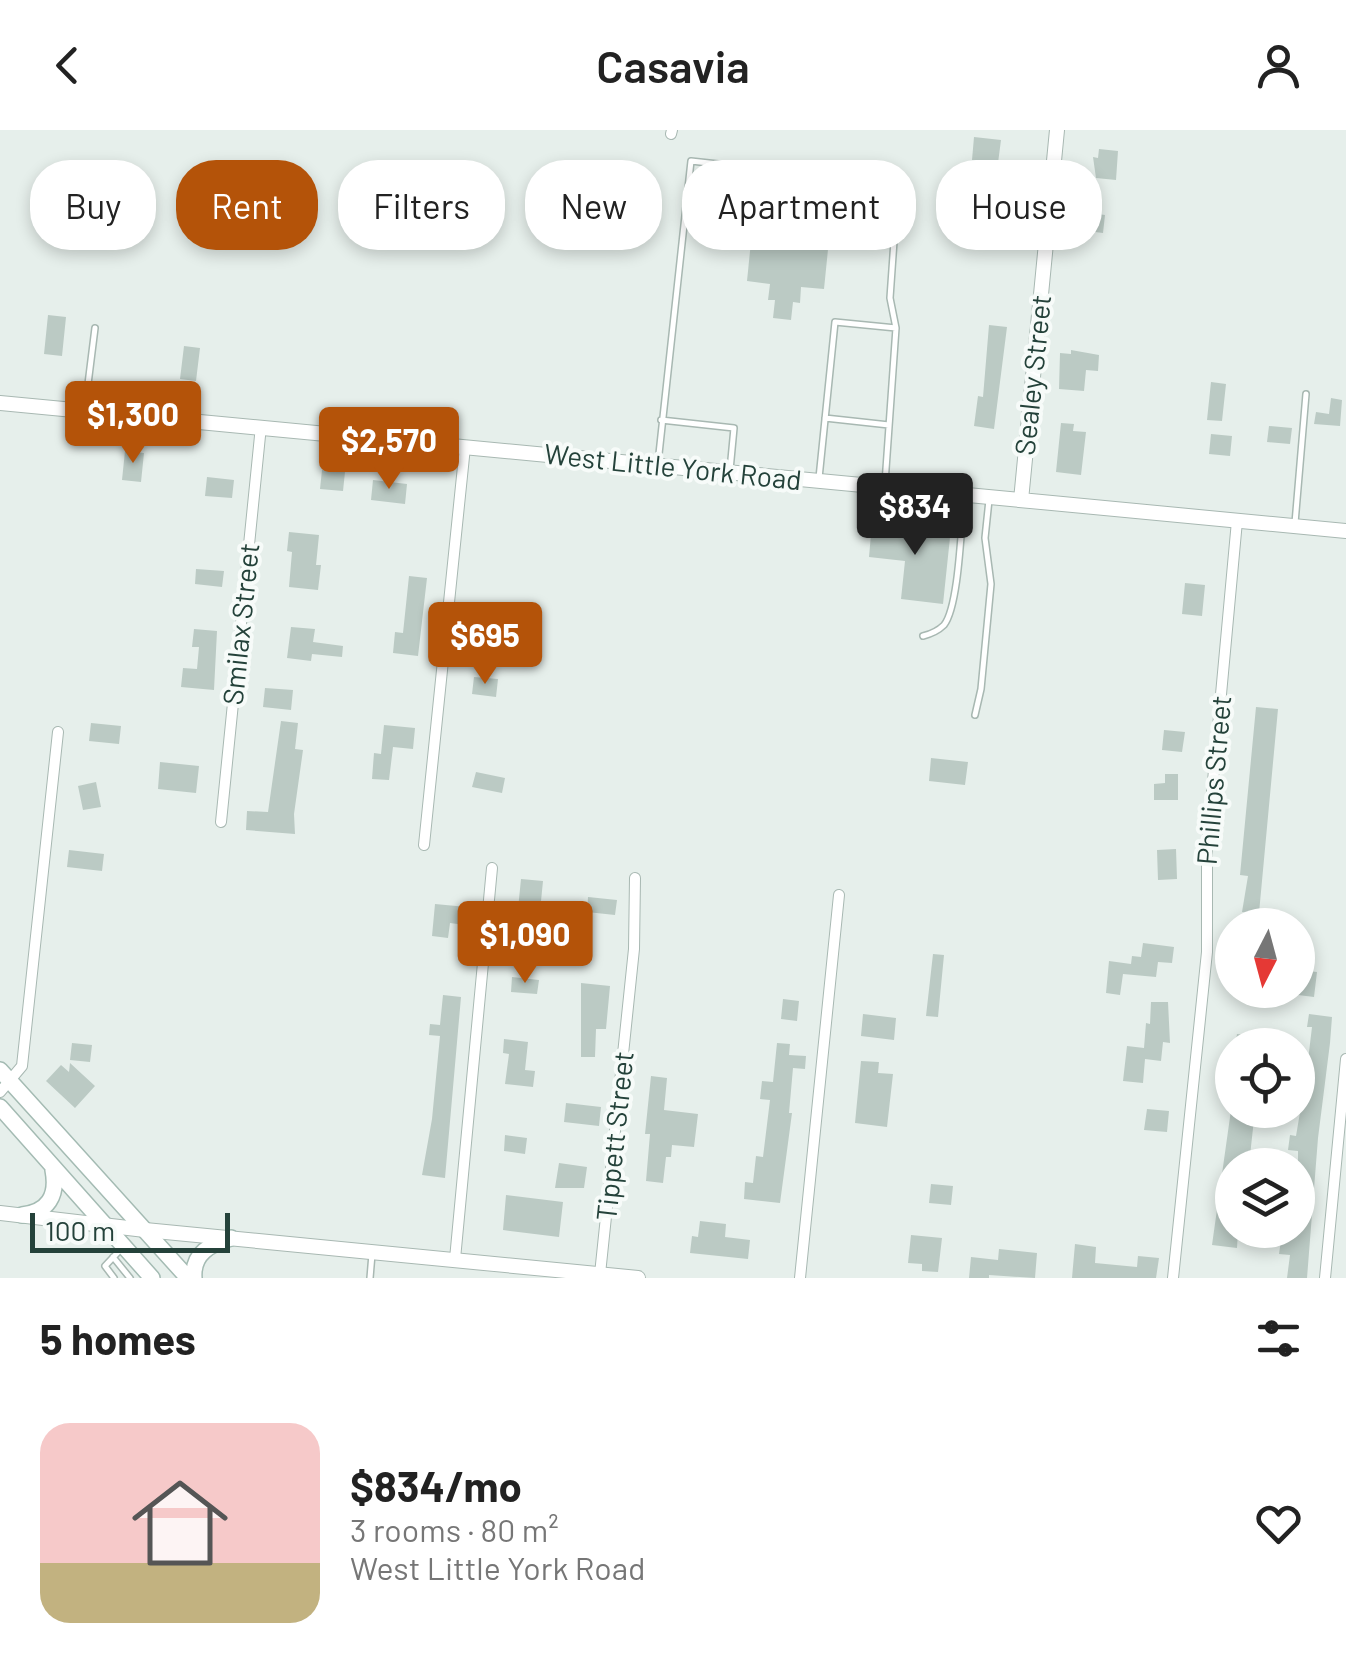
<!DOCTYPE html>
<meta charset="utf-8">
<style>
body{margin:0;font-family:Barlow,sans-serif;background:#f6f6f6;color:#222;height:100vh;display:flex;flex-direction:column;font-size:38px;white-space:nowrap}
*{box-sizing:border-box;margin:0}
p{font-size:32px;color:#767676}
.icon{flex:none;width:55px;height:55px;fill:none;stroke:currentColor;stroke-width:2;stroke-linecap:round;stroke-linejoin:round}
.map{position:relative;height:1148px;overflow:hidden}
.side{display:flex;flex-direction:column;background:#fff;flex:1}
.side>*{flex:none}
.top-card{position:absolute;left:30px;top:30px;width:1288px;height:90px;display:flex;gap:20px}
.needle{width:65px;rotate:186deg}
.buttons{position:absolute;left:1215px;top:778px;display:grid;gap:20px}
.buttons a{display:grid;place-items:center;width:100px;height:100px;border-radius:50%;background:#fff;box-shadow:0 5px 15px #0003;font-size:50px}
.scale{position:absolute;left:30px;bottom:25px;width:200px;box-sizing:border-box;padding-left:10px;border:5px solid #24423a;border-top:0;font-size:28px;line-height:35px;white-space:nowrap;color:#24423a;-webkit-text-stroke:8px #f7fbf9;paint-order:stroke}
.price{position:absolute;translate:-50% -85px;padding:0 22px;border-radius:10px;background:#b45309;color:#fff;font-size:32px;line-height:65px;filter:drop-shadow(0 2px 5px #0008)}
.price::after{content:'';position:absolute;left:50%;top:60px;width:30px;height:22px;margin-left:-15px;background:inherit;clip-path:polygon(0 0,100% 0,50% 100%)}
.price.active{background:#222;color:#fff}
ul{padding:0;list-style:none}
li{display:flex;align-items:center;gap:30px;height:250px;padding:0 40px}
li+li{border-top:2px solid #e0e0e0}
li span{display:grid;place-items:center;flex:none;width:280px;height:200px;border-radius:30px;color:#555}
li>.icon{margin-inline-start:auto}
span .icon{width:120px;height:120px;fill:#fffc;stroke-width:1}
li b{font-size:42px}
h2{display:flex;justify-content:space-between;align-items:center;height:120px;padding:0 40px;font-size:42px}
.chip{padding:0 35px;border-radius:40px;background:#fff;box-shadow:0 5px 15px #0003;font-size:35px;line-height:90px}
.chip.active{background:#b45309;color:#fff}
header{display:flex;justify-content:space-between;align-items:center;height:130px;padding:0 40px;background:#fff;font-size:45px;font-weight:600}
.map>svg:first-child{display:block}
.building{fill:#bbcac4}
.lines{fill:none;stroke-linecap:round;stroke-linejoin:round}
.service-casing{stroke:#a8b8b2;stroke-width:8}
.minor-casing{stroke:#a8b8b2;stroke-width:12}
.tertiary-casing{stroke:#a8b8b2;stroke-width:16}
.secondary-casing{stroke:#a4bbb3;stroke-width:18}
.service{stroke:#fff;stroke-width:5}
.minor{stroke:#fff;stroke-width:10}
.tertiary{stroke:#fff;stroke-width:14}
.secondary{stroke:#fff;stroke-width:15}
.labels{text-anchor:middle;stroke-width:8;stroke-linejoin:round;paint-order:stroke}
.street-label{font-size:28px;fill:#24423a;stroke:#f7fbf9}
</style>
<header><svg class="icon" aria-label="back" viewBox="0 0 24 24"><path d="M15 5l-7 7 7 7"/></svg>Casavia<svg class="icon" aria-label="person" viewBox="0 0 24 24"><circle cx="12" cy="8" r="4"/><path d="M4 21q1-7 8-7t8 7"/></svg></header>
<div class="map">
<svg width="1346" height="1148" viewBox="0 0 1346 1148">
<rect width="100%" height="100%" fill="#e6efeb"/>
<path class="building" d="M974,7L1001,10L998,33L972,30Z
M1099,19L1118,21L1116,50L1096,48L1093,27L1098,28Z
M722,43L869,59L867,83L832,80L824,159L801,157L800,173L793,172L791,190L773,188L775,170H768L770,154L747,151L755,72L719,69Z
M1083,82L1105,85L1103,103L1072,99L1074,86L1083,87Z
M48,185L66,187L62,226L44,224Z
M989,195L1007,197L994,299L974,296L978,266L983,267Z
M184,216L200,218L196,251L180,249Z
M1071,220L1099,225L1098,241L1086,240L1084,261L1059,259L1060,223L1071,224Z
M1211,252L1226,254L1222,291L1207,290Z
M1331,268L1342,270L1340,296L1314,294L1316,282L1329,284Z
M1061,293L1074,294L1073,301L1086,302L1081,345L1056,342Z
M1269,296L1292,298L1290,314L1267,312Z
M1211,304L1232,306L1230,326L1209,324Z
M125,321L144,323L141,352L122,350Z
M322,340L345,342L343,361L320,359Z
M207,347L234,350L232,368L205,366Z
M373,350L407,354L405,374L371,370Z
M872,393L951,398L943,474L901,469L905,431L869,427Z
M289,402L319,405L316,435H321L318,460L289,457L292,422L287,421Z
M196,439L224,441L222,457L195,454Z
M409,446L427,448L418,526L393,523L395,502L403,503Z
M1185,453L1205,455L1202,486L1182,484Z
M500,483L520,486L517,506L497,504Z
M291,497L315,499L313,512L343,516L342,527L312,524L311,531L287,528Z
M194,499L217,501L214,560L181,557L183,538L197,539L199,517H192Z
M474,547L498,549L496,567L472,564Z
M265,558L293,560L291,580L263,577Z
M1256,577L1278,579L1259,783L1242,782L1248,746L1240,745Z
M281,591L298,593L295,619L303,620L294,684L295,704L246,700L247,681L268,682Z
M91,593L121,596L119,614L89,611Z
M384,595L415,598L413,619L393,617L389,650L372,649L374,623L381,624Z
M1164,600L1185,602L1182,622L1162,620Z
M931,628L968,632L965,655L929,651Z
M160,632L199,636L196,663L158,659Z
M476,642L505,648L502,663L472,657Z
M1165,644H1178V670H1154V654L1165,653Z
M96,652L101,677L83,680L78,656Z
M1176,719L1177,749L1158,750L1157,720Z
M69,720L104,724L102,741L67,737Z
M521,749L543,751L540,781L518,779Z
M588,767L617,770L615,785L587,782Z
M435,774L467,777L465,795L450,793L448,808L432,806Z
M1143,813L1174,817L1172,833L1158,832L1156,847L1123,844L1120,865L1106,863L1109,831L1131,834L1132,826L1141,827Z
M933,824L944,825L938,887L926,886Z
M1298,840L1317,842L1314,867L1298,865Z
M512,847L539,850L537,864L511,862Z
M581,853L610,856L606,899H596L595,927H581Z
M443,865L461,867L445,1048L422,1045L432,989L440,906L429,905L430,894L440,895Z
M783,869L799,871L797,891L781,889Z
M1151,872H1168L1170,913L1163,912L1161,931L1145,929L1143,953L1123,951L1127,916L1144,918L1146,893L1150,894Z
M863,884L896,888L894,910L861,906Z
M1309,884L1332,887L1330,913L1318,1008L1307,1148H1287L1290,1125L1279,1124L1282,1103L1298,1105V1021L1288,1020L1290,1005L1296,1006L1306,947L1312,897H1307Z
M1237,904L1275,908L1274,915H1235Z
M504,909L528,912L525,940L535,941L533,957L505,954L509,924L503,923Z
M72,913L92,915L90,932L70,930Z
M777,913L790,914L789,925L806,926L805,939L793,938L789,983H792L780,1073L744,1069L745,1052L753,1053L756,1026L763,1027L770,970L760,969L762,951L773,952Z
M861,931L879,932L878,943L893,944L887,997L855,993Z
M70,933L95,956L75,978L46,951L61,935L69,942Z
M651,946L667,948L664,980L698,984L694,1017L672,1015L671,1027H666L663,1053L646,1051L650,1004H645Z
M566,973L601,977L599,996L564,992Z
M1147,979L1169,981L1167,1002L1144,1000Z
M1231,980H1255L1249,1035H1232V1100L1238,1101L1237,1118L1212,1115Z
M505,1005L527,1008L525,1024L504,1021Z
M559,1033L587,1037L584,1058H555Z
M931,1054L953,1056L951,1075L929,1073Z
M506,1065L563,1072L559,1107L503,1100Z
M700,1091L726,1094L725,1107L750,1110L748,1129L690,1123L692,1106L698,1107Z
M911,1105L942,1108L938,1142L922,1141V1134L908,1133Z
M1075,1114L1096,1117L1095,1133L1137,1137L1138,1126L1159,1128L1156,1148H1072Z
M999,1119L1037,1123L1035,1148L989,1145V1148H969L971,1127L998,1130Z"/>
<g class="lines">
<g class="service-casing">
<path id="service" d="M85,278L95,198
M825,288L889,295
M661,290L734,298L730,340
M658,333L691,31L898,54L890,168L896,198
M819,348L835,192L896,198L885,353
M891,388L894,362
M1295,393L1306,264
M923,506C931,504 938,501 944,495C959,476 961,396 964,369
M975,585L981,559L991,454L985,408L989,370
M113,1127L130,1148
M114,1148L105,1136L121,1119
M370,1148L372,1124"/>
</g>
<g class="minor-casing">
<path id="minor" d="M671,4L672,0
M221,692L261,296
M424,715L465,317
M0,962L22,936L58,602
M455,1129L492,738
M600,1144L634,819L635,748
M800,1148L839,765
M1173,1148L1207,822V716L1237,391
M1325,1148L1346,929"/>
</g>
<g class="tertiary-casing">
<path id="tertiary" d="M0,273L1346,401
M1021,370L1057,0
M0,1083L145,1100L638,1148"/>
</g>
<g class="secondary-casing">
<path id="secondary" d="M0,940L188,1148
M0,977L152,1148
M22,1085C48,1082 58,1066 53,1040
M194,1148C192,1123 211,1114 231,1108"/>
</g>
<use href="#service" class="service"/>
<use href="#minor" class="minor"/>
<use href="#tertiary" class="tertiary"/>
<use href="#secondary" class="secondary"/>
</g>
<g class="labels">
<g class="street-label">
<text transform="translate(1033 245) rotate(-84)" y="10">Sealey Street</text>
<text transform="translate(673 337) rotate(6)" y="10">West Little York Road</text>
<text transform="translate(241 494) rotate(-84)" y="10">Smilax Street</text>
<text transform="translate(1214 650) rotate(-85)" y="10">Phillips Street</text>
<text transform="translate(615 1006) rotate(-84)" y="10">Tippett Street</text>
</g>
</g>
</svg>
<div class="buttons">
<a><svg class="needle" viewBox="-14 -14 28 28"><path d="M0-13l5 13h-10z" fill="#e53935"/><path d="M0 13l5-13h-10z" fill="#767676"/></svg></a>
<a><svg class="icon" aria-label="locate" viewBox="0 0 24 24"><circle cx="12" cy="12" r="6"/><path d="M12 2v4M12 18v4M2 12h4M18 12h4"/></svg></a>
<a><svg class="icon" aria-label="layers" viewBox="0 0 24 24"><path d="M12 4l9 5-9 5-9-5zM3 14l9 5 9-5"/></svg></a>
</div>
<div class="scale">100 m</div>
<b class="price" style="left:133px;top:336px">$1,300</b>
<b class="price" style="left:389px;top:362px">$2,570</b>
<b class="price active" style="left:915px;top:428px">$834</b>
<b class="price" style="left:485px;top:557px">$695</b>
<b class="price" style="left:525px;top:856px">$1,090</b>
<div class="top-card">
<a class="chip">Buy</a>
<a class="chip active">Rent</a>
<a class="chip">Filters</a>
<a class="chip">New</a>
<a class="chip">Apartment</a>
<a class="chip">House</a>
</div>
</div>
<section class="side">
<h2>5 homes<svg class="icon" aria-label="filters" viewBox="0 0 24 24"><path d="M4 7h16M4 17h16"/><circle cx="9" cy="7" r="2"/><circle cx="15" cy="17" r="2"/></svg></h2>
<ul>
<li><span style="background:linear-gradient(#f6c9c9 70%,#c2b280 0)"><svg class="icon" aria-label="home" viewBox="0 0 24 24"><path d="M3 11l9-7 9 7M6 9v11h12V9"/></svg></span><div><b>$834/mo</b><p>3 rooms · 80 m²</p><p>West Little York Road</p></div><svg class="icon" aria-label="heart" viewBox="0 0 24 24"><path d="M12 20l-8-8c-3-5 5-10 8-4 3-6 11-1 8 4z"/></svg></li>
</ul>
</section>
